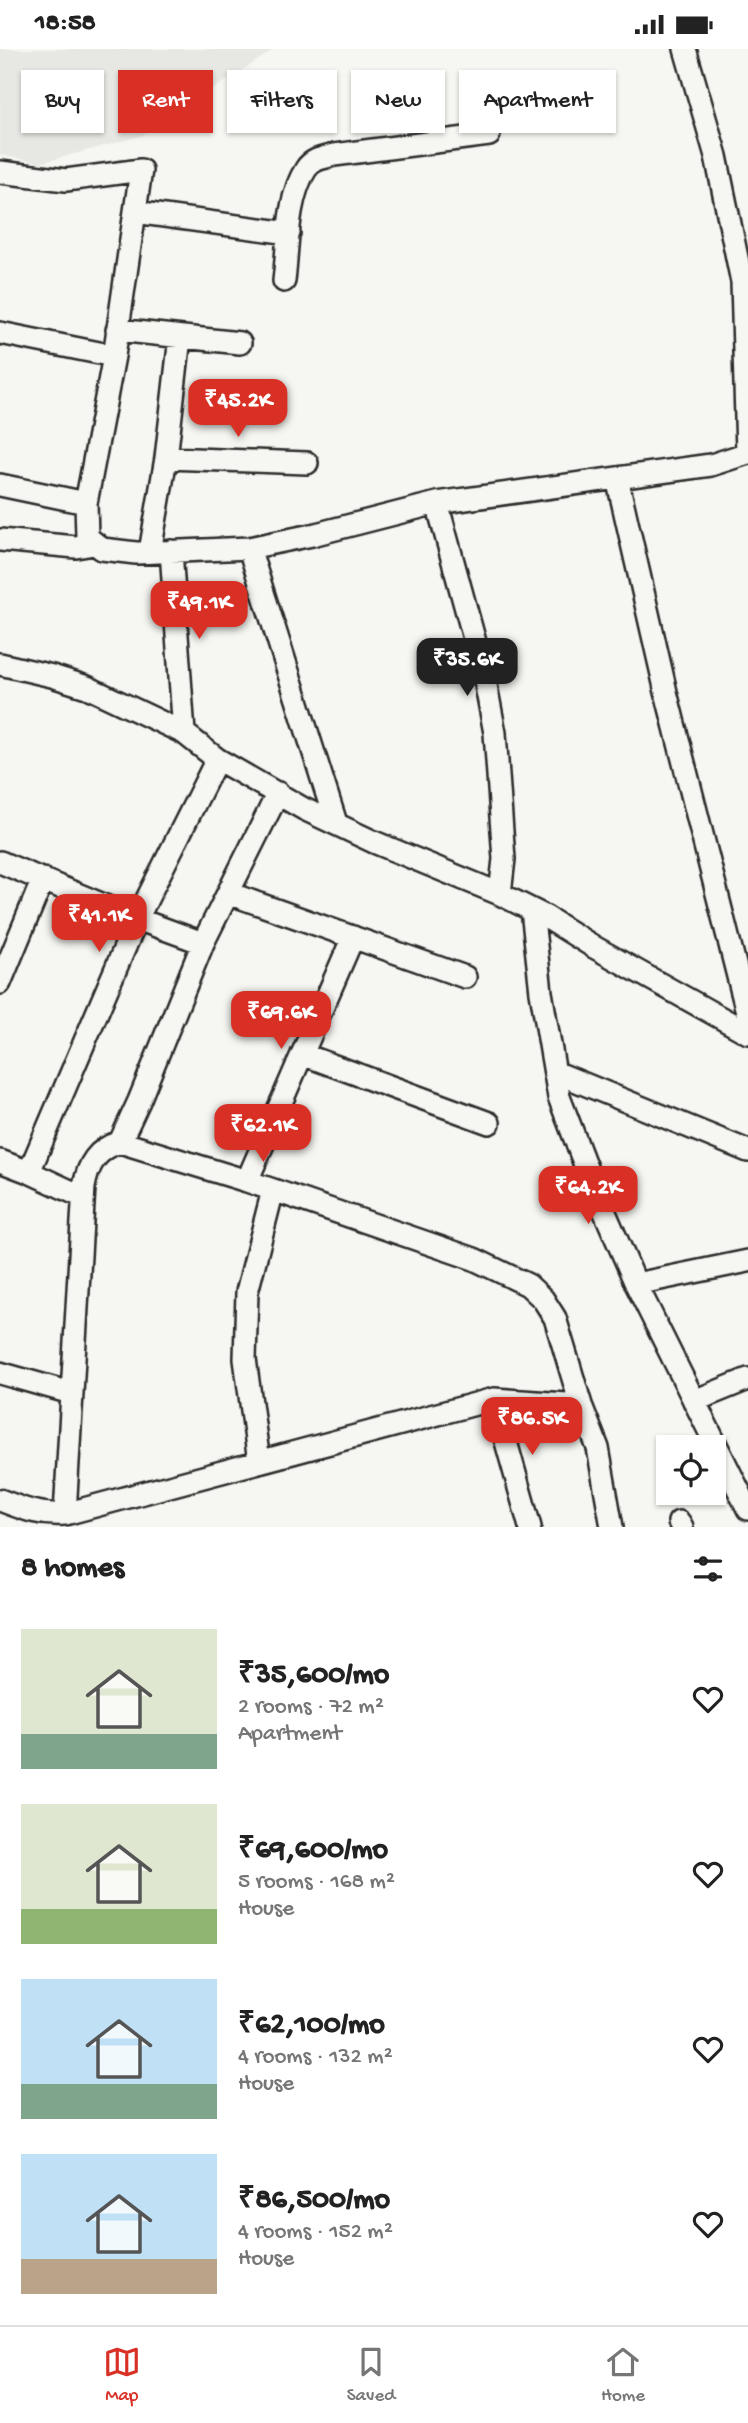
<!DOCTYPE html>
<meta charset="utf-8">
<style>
body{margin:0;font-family:"Gochi Hand",sans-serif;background:#f6f6f6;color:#222;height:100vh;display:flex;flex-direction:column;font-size:26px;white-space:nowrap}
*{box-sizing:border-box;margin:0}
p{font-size:23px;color:#767676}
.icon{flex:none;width:38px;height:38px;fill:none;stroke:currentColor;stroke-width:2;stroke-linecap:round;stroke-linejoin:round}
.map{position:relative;height:1478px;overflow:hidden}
.side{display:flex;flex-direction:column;background:#fff;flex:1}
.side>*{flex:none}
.top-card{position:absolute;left:21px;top:21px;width:707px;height:63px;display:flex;gap:14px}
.fabs{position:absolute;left:656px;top:1386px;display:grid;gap:14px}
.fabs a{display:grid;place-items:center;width:70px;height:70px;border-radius:0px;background:#fff;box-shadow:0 2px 5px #0004;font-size:35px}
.price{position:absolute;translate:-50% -60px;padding:0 16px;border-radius:14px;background:#d93025;color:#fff;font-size:23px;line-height:46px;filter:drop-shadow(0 2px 4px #0008)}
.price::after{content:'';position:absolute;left:50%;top:42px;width:21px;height:16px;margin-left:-10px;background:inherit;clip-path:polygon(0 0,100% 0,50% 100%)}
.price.active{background:#222;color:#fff}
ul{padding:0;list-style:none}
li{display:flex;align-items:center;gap:21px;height:175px;padding:0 21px}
li span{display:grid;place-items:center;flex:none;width:196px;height:140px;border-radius:0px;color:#555}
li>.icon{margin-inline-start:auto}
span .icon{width:84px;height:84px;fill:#fffc;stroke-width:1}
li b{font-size:30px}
h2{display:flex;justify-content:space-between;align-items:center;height:84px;padding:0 21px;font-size:30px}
.tag{padding:0 24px;border-radius:0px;background:#fff;box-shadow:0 2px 5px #0004;font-size:24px;line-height:63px}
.tag.active{background:#d93025;color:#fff}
.status{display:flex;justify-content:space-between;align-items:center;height:49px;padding:0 35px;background:#fff;direction:ltr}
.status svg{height:19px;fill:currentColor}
.tab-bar{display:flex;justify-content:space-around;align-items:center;height:98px;border-top:2px solid #e0e0e0;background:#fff;font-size:19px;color:#767676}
.tab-bar a{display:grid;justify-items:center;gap:4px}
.tab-bar .active{color:#d93025}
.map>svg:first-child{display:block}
.built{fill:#e7e7e3}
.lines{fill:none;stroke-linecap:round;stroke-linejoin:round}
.minor-casing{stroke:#2b2b2b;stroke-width:26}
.minor{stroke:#f6f6f2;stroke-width:21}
</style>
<div class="status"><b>18:58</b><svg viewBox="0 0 49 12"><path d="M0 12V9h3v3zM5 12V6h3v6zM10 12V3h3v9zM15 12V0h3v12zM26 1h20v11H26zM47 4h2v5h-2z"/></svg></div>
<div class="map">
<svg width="748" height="1478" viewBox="0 0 748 1478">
<rect width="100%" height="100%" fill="#f6f6f2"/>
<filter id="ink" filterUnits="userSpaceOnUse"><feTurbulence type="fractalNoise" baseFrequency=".0143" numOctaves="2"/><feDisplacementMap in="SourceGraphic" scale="14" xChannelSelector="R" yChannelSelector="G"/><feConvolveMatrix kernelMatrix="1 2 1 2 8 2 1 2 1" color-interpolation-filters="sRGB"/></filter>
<g filter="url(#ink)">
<path class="built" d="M0,0H275L141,87L41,114L0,106Z"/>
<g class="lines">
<g class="minor-casing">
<path id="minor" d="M685,0L716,107L742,233L747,404
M0,123L66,131L141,121L114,307L86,454L87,488L102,500L136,504L249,499L312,486L437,454L711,416L748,404
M135,163L289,184
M284,232C288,199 287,148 306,120C312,110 323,109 334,106L489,86
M117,281L240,294
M0,284L114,307
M166,409L307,414
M617,429L666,643L748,967
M0,436L86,454
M437,454L484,626L495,684L504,810L500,845
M0,491L76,498L94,495
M249,499L336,774
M171,502L184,684
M150,503L166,409L180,288
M0,615L52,627L87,638L184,684L217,710L304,760L374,793L500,845L546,868L594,898L748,984
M0,813L137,870L203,894
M228,844L465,928
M532,861L541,943L559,1048L590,1129L636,1235L748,1460
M0,934L43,830
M302,1005L489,1074
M555,1023L748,1102
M120,1093L139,1052L203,894L278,744
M0,1112L29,1123L83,1148
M29,1123L137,870L217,710
M247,1132L353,888
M636,1235L748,1212
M0,1324L71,1344
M494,1350L530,1478
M694,1352L748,1330
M259,1413L245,1310L247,1243L273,1141
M0,1451C23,1460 41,1467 65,1465L494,1350L581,1356
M65,1465L84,1138C88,1115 97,1100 120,1093L247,1132L474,1210L528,1236L543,1250L555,1269L581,1356L598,1399L612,1478
M679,1473L682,1478"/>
</g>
<use href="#minor" class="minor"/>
</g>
</g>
</svg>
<div class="fabs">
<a><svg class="icon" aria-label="locate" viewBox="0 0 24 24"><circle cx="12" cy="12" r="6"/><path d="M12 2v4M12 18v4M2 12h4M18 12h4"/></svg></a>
</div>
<b class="price" style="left:238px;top:390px">₹45.2K</b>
<b class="price" style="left:199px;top:592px">₹49.1K</b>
<b class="price active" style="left:467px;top:649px">₹35.6K</b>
<b class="price" style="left:99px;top:905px">₹41.1K</b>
<b class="price" style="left:281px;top:1002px">₹69.6K</b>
<b class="price" style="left:263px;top:1115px">₹62.1K</b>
<b class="price" style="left:588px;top:1177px">₹64.2K</b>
<b class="price" style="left:532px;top:1408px">₹86.5K</b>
<div class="top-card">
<a class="tag">Buy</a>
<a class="tag active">Rent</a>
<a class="tag">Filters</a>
<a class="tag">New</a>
<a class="tag">Apartment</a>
</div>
</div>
<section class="side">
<h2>8 homes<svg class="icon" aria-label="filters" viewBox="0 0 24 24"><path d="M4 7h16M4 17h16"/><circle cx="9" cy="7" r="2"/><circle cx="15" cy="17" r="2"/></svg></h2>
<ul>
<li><span style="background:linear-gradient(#dfe7d0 75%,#7fa58c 0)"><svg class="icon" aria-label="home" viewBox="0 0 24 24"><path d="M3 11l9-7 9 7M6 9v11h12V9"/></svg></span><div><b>₹35,600/mo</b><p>2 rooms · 72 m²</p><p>Apartment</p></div><svg class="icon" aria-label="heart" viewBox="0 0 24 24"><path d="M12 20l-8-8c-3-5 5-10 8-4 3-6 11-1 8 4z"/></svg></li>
<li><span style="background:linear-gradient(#dfe7d0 75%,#8fb573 0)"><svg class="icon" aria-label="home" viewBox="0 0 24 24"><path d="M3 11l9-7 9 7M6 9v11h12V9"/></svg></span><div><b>₹69,600/mo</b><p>5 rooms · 168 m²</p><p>House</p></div><svg class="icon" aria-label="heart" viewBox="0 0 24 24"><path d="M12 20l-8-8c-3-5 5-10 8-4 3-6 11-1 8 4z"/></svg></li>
<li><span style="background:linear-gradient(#bfe0f5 75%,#7fa58c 0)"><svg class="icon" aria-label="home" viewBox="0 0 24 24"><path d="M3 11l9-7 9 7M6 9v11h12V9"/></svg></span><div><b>₹62,100/mo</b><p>4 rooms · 132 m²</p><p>House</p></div><svg class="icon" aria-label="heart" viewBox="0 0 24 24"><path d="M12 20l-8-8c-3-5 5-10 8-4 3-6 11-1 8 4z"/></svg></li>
<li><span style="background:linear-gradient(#bfe0f5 75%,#b9a48a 0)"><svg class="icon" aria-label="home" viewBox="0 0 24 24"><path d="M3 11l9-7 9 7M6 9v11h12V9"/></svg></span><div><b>₹86,500/mo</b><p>4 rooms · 152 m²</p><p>House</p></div><svg class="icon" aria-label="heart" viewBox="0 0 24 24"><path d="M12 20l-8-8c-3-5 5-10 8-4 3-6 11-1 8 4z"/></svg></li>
</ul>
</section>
<nav class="tab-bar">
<a class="active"><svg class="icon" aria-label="map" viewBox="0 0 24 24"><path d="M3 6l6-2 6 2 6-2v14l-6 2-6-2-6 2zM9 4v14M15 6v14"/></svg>Map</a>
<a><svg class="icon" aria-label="saved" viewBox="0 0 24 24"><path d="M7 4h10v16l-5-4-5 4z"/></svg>Saved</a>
<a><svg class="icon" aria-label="home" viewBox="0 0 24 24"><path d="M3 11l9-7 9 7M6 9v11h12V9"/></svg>Home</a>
</nav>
